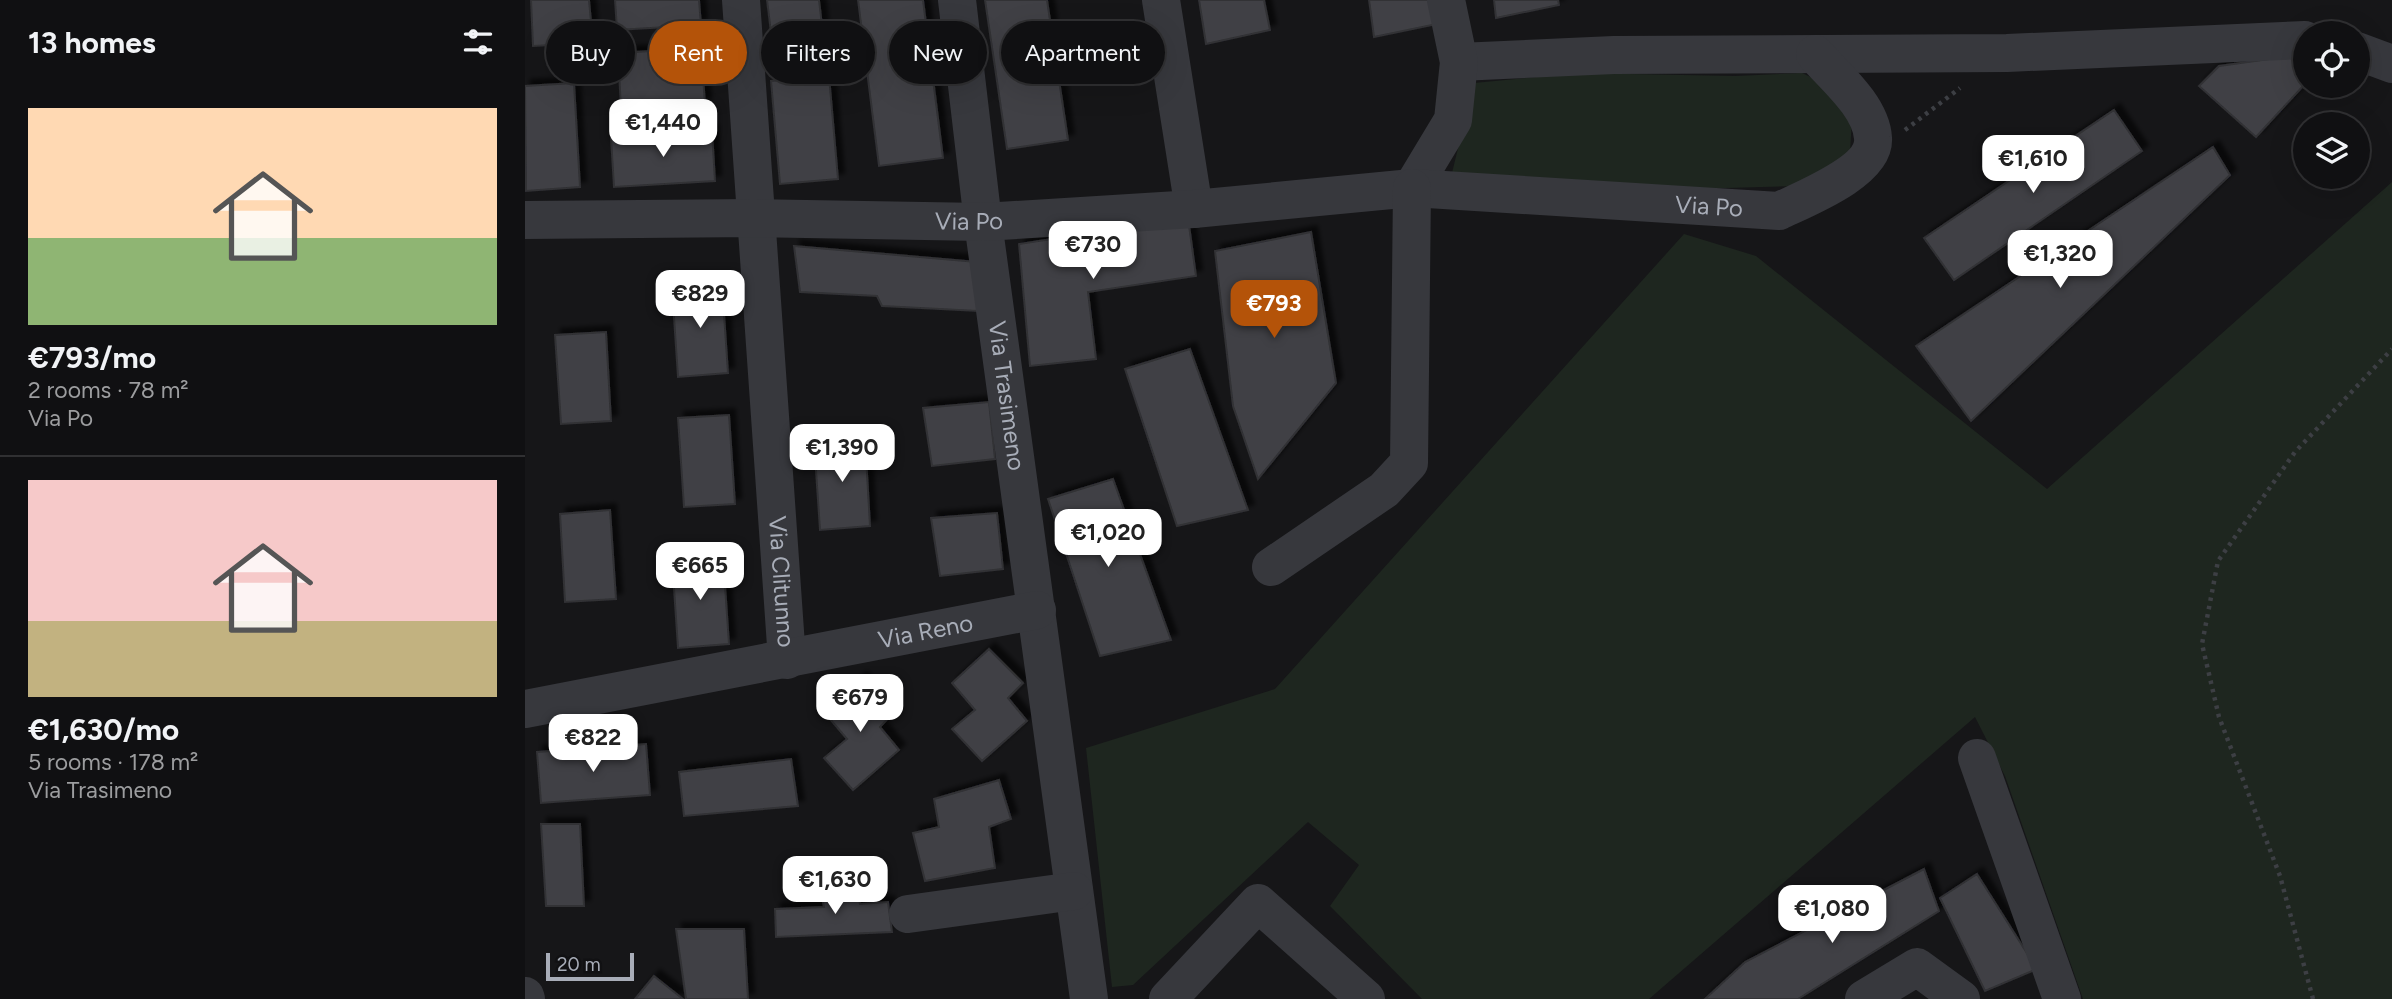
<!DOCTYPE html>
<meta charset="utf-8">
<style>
body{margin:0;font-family:Figtree,sans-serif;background:#1e1e20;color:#f1f3f6;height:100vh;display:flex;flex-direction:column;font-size:26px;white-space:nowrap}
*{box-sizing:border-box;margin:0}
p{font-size:23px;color:#9c9d9f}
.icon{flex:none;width:38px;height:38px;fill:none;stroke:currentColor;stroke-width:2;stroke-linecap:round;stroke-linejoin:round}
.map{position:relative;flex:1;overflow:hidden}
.drawer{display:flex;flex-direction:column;background:#101012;width:525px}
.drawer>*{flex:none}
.hud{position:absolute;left:21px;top:21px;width:665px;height:63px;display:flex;gap:14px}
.fabs{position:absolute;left:1768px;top:21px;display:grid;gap:14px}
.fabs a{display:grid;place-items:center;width:77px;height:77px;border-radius:50%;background:#101012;box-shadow:0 7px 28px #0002,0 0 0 2px #303032;font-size:35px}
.scale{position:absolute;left:21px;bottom:18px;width:88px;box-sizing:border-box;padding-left:7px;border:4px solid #a8adb8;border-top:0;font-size:19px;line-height:24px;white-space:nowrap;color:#a8adb8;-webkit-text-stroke:5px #111113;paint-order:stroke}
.price{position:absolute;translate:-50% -60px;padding:0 16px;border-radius:14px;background:#fff;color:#222;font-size:23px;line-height:46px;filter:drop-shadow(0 2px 4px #0008)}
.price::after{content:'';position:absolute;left:50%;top:42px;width:21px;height:16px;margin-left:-10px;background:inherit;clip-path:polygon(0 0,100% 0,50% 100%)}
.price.current{background:#b45309;color:#fff}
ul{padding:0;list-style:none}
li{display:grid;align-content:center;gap:14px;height:371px;padding:0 28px}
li+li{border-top:2px solid #303032}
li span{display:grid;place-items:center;height:217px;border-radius:0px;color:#555}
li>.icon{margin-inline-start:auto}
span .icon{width:126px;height:126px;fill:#fffc;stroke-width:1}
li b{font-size:30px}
h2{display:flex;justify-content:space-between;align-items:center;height:84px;padding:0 28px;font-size:30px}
.pill{padding:0 24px;border-radius:32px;background:#101012;box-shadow:0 7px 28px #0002,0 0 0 2px #303032;font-size:24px;line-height:63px}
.pill.current{background:#b45309;color:#fff}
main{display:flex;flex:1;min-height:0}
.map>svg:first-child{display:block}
.green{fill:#1e261f}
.building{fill:#404145;stroke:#303034;stroke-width:2;filter:url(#shadow)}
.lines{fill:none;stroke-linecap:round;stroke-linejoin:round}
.path{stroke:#3d3f44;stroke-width:4.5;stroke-dasharray:3.5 5;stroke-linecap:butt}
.minor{stroke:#37383d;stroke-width:38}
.labels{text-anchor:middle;stroke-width:7;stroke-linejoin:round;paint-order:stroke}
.street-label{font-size:24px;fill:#a8adb8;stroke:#111113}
</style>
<main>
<section class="drawer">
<h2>13 homes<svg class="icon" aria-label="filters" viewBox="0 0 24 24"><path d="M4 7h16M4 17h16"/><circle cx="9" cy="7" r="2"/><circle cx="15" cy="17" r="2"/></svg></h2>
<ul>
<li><span style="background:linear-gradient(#ffd9b3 60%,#8fb573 0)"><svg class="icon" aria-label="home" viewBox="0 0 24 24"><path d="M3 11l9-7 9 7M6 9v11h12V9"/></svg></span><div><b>€793/mo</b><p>2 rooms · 78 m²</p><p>Via Po</p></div></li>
<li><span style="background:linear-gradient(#f6c9c9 65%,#c2b280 0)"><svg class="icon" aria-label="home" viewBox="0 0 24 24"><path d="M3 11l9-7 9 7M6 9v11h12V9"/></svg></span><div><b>€1,630/mo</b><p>5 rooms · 178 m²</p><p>Via Trasimeno</p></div></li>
</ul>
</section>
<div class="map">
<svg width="1867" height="999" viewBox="0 0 1867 999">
<defs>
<filter id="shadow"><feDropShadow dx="6" dy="-6" stdDeviation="2" flood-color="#0009"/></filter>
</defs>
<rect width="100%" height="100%" fill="#161618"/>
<path class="green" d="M1052,73L1210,76L1277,73L1311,89L1327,118L1325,153L1273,186L1129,190L926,177L949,83Z
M1867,182V999H1558L1480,776L1450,717L1124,999H897L805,906L834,865L783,822L608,985L587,987L561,748L750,689L1159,234L1231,256L1522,489Z"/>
<path class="building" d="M6,0H64L68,43L8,46Z
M90,0H174L176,25L92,30Z
M242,0H294L300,51L249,57Z
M333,0H398L418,158L354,166Z
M460,0H522L543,140L482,149Z
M674,0H739L745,30L681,44Z
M844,0H908L912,24L849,37Z
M969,0H1033L1034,5L971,18Z
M176,48L180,104L96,109L93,53Z
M1773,55L1780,62V84L1731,137L1674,86L1694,66Z
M304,76L313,179L255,184L246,81Z
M49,83L55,187L1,191L0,86Z
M1589,110L1617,151L1429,280L1399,238Z
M187,131L190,181L89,187L86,138Z
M1688,147L1705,175L1446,421L1391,346Z
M663,218L671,276L563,292L571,359L505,366L494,244Z
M786,232L811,383L733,479L708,406L690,251Z
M269,246L452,262L453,311L357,306L352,296L275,292Z
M197,284L203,373L153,377L147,288Z
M81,332L86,421L36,424L30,335Z
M665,349L723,510L652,526L600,369Z
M464,402L470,459L407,466L398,408Z
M204,415L210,504L159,507L153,418Z
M340,438L345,526L295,530L289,441Z
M588,479L646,640L575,656L523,499Z
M85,510L91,599L40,602L35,514Z
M472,513L478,569L415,576L406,518Z
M198,556L204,644L153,648L147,559Z
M464,649L498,683L483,698L502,721L457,761L427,729L450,710L427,683Z
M336,678L369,712L355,727L374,750L328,790L299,758L322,739L299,712Z
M121,744L125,795L16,803L12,752Z
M266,759L273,806L159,816L154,772Z
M474,780L486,819L464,827L470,868L400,881L388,833L414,827L409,799Z
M16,824H55L59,906H21Z
M1399,869L1414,911L1273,999H1180L1220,962Z
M1452,874L1512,969L1460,991L1415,898Z
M332,886L335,904L363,902L367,932L251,937L250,909L299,907L295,889Z
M151,929H219L223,999H161Z
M129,976L158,999H110Z"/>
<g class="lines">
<path class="path" d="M1380,130L1435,88
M1788,999L1755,876L1694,717L1677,644L1693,561L1770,452L1867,349"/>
<g class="minor">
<path id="s1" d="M216,0L262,660"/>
<path id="s2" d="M432,0L458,222L564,999"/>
<path d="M636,0L669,209"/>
<path d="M1832,51L1867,64"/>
<path d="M934,62L1089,55L1482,53L1780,40"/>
<path d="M887,188L928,120L934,62L921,0"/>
<path id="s3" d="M0,220L229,218L458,222L669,209L887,188L1254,211C1279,199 1351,171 1348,138C1346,106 1309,76 1290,54"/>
<path d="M746,567L859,490L884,463L887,188"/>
<path id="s4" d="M0,709L512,610"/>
<path d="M1452,758L1537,999"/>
<path d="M383,914L549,891"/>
<path d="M0,996L1,999"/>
<path d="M643,999L733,903L841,999"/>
<path d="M1339,999L1392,967L1436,999"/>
</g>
</g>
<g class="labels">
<g class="street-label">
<text dy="8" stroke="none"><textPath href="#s3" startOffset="1186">Via Po</textPath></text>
<text dy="8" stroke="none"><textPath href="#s3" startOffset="444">Via Po</textPath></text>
<text dy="8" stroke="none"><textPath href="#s2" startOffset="399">Via Trasimeno</textPath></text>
<text dy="8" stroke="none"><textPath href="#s1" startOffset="583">Via Clitunno</textPath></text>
<text dy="8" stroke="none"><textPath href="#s4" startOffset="408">Via Reno</textPath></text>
</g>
</g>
</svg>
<div class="fabs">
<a><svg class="icon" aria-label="locate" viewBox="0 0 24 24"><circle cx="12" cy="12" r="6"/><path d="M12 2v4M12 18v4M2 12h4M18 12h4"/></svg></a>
<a><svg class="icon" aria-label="layers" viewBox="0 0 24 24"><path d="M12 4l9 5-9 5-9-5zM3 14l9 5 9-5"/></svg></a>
</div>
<div class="scale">20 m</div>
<b class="price" style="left:138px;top:159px">€1,440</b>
<b class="price" style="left:1508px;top:195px">€1,610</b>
<b class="price" style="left:568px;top:281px">€730</b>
<b class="price" style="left:1535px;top:290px">€1,320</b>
<b class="price" style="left:175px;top:330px">€829</b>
<b class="price current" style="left:749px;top:340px">€793</b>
<b class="price" style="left:317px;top:484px">€1,390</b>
<b class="price" style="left:583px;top:569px">€1,020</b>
<b class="price" style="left:175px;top:602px">€665</b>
<b class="price" style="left:335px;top:734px">€679</b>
<b class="price" style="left:68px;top:774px">€822</b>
<b class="price" style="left:310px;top:916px">€1,630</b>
<b class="price" style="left:1307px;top:945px">€1,080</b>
<div class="hud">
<a class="pill">Buy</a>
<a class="pill current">Rent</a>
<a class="pill">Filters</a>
<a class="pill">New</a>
<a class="pill">Apartment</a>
</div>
</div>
</main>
